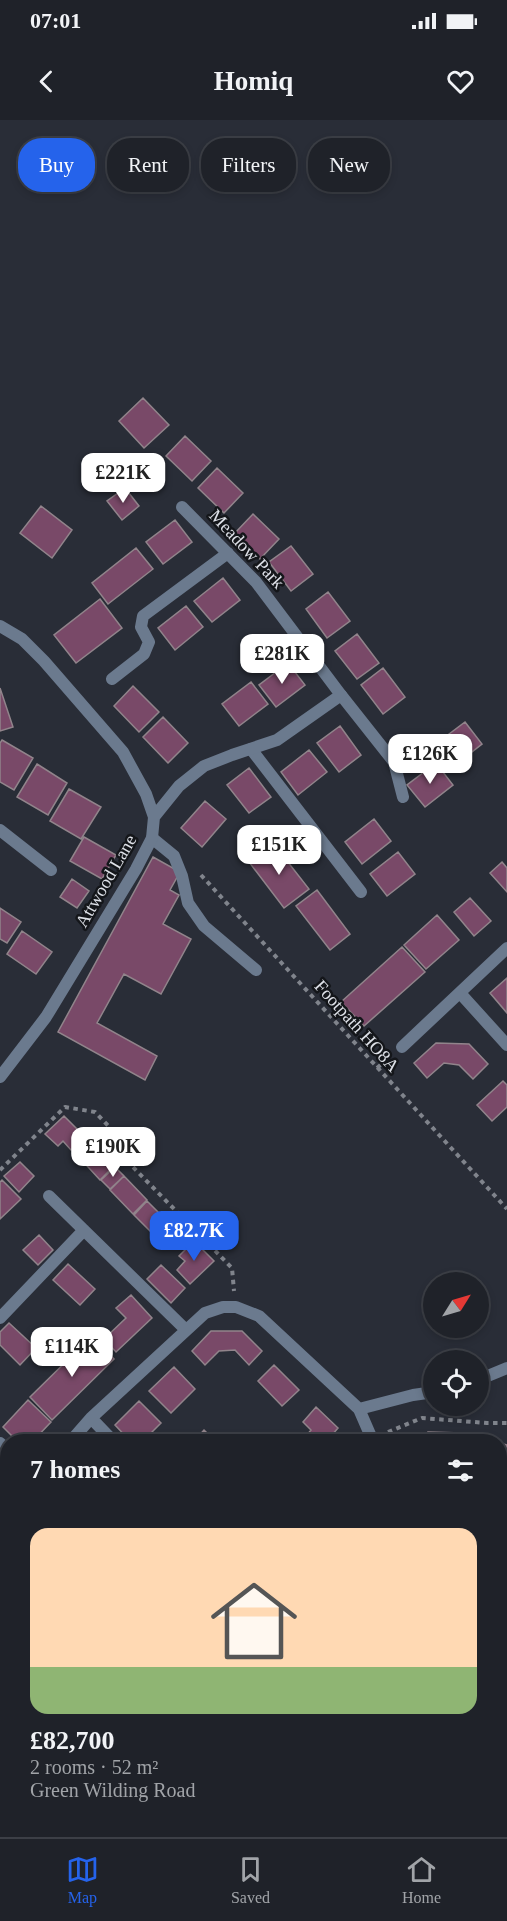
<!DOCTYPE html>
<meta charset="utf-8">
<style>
body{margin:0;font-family:Georgia,serif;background:#272a31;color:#f1f3f6;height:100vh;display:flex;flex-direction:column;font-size:22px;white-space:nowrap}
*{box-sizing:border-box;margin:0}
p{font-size:20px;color:#a1a4a8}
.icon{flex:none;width:33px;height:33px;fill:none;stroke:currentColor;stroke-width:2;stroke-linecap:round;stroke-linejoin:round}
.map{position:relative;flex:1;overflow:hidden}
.panel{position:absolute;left:0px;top:1314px;width:507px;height:404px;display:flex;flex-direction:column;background:#1f2229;border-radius:24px 24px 0 0;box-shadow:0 3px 9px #0003,0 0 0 2px #3c3f46}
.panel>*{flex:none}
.hud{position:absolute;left:18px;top:18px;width:471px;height:54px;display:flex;gap:12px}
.needle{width:39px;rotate:53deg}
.controls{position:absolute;left:423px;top:1152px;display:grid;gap:12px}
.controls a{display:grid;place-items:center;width:66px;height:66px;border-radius:50%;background:#1f2229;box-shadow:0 3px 9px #0003,0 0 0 2px #3c3f46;font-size:30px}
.price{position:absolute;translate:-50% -51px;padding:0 14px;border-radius:12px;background:#fff;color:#222;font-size:20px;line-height:39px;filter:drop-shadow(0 2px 3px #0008)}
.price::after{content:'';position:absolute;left:50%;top:36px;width:18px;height:14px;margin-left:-9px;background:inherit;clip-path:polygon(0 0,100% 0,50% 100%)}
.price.current{background:#2563eb;color:#fff}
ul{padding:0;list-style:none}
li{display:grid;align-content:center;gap:12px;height:318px;padding:0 30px}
li span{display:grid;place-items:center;height:186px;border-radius:18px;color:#555}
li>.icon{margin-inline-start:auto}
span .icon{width:108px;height:108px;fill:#fffc;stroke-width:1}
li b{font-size:26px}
h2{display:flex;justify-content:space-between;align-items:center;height:72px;padding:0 30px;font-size:26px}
.pill{padding:0 21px;border-radius:24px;background:#1f2229;box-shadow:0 3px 9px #0003,0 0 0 2px #3c3f46;font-size:21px;line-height:54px}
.pill.current{background:#2563eb;color:#fff}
.status{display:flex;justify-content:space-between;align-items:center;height:42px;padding:0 30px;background:#1f2229;direction:ltr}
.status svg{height:16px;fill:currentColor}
header{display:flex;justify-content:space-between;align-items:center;height:78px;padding:0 30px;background:#1f2229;font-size:27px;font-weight:600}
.tabs{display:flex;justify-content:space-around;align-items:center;height:84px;border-top:2px solid #3c3f46;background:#1f2229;font-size:16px;color:#a1a4a8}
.tabs a{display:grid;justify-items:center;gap:3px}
.tabs .current{color:#2563eb}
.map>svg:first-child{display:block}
.green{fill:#505424}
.building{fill:#794968;stroke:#91848b;stroke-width:1.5}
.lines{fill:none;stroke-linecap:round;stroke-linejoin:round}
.path{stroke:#80848c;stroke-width:4;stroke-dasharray:4.5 4.5;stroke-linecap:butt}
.lane{stroke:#6b7a8e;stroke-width:12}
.street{stroke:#6b7a8e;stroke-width:12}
.labels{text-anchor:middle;stroke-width:5;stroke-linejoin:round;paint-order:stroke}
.street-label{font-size:18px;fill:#dee1e8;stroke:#14161a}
</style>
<div class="status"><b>07:01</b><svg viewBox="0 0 49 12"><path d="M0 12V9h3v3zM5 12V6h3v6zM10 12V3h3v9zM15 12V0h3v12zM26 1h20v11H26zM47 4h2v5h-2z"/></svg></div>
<header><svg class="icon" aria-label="back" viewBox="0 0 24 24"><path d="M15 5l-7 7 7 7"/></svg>Homiq<svg class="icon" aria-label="heart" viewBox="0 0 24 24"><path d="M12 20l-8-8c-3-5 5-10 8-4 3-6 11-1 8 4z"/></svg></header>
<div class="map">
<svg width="507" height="1717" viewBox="0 0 507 1717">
<rect width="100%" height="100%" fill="#292d37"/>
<path class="green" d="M500,1661L507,1666V1717H441L430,1710H500Z"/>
<path class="building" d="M143,278L169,305L144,328L119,301Z
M185,316L211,341L192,361L166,336Z
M217,348L243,373L224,393L198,368Z
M125,368L139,386L122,400L107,381Z
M41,386L72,410L52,438L20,413Z
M253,394L279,419L260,439L234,414Z
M175,400L192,422L163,444L146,422Z
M291,426L313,454L291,471L269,442Z
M136,428L153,449L108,484L92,463Z
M223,458L240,480L212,502L194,481Z
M328,472L350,501L327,518L306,489Z
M100,479L122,508L76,543L54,515Z
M186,486L203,507L175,530L158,508Z
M357,514L379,543L357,559L335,531Z
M288,543L305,565L276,587L259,565Z
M383,548L405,577L383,594L361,565Z
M251,562L268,584L239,606L222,584Z
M133,566L159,592L139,612L114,586Z
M0,568L13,607L0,611Z
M163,597L188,623L168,643L143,617Z
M465,602L482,624L454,646L436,624Z
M340,606L361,635L339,652L317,623Z
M2,620L33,638L14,670L0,662V623Z
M309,630L327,652L298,675L281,652Z
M436,643L453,665L425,687L407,665Z
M37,644L67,663L48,695L17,677Z
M249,648L271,677L249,693L227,665Z
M69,669L101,687L81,719L50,701Z
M205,681L226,699L202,727L181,708Z
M374,699L391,721L362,744L345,722Z
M84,717L116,735L102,759L70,741Z
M273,723L309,769L284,788L249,742Z
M398,732L415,754L387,776L370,754Z
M153,737L180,752L170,770L179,775L163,804L191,819L161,874L124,854L97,903L157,936L145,960L58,912Z
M502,742L507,748V772L490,753Z
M72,759L89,771L77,788L60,777Z
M317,770L350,814L330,830L296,786Z
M470,778L491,801L474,816L454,792Z
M0,788L21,802L7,823L0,819Z
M437,795L459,820L426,849L404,825Z
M22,811L52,832L36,854L7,834Z
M402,827L425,852L364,906L341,882Z
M507,858V893L490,873Z
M436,923L469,924L488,944L473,959L459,945L444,943L427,958L414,943Z
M503,961L507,965V987L492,1001L477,985Z
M64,996L85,1017L71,1030L63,1021L58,1026L45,1014Z
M92,1022L114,1046L100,1060L78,1036Z
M20,1042L34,1056L19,1072L4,1056Z
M115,1047L124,1056L110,1069L101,1060Z
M124,1056L147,1080L133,1094L110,1070Z
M2,1060L21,1079L0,1099V1062Z
M147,1081L164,1098L150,1111L134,1095Z
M39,1115L53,1130L38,1145L23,1130Z
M194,1121L214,1141L190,1164L177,1150L185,1141L179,1136Z
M68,1144L95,1169L80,1185L53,1160Z
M161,1145L185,1168L171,1183L147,1159Z
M131,1175L152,1198L116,1232L104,1219L126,1198L116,1188Z
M9,1203L36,1228L20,1245L0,1225V1212Z
M211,1211H242L262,1231L249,1245L235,1230L219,1231L205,1245L192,1231Z
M92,1216L114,1239L52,1300L30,1277Z
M274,1245L299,1270L282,1286L258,1261Z
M174,1247L195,1269L171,1293L149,1271Z
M28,1280L51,1302L32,1322H18L3,1307Z
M139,1281L161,1303L142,1322H131L115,1305Z
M316,1287L338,1308L326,1322H314L307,1315L311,1310L303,1302Z
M204,1310L216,1322H193Z
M428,1312L462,1313V1322H428Z
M404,1314H422V1322H397Z
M500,1323L507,1325V1334L504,1345L500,1344Z
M501,1438L507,1444V1466L500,1473V1439Z
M64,1710H84L89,1717H56Z
M276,1710H326L336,1717H282L274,1712Z"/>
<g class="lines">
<path class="path" d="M201,755L507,1089
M377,948L390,937
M0,1050L65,987L95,992L114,1012L127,1041L232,1148L234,1171
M388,1312L422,1298L487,1303H507
M0,1390L8,1386
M0,1469L8,1475
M343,1710L354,1717
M398,1710L409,1717
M472,1710L480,1717"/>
<path class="lane" d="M341,575L394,642L403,677
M251,629L361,772
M152,718L174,736L182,756L188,783L204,806L256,850"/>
<path class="street" d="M0,506L22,519L44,541L123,632L146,674L154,697L152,718L136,749L46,897L0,957
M112,559L144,534L149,522L141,507L143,496L228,433
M154,697L179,666L204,646L232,635L277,620L341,575L256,462L182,387
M0,710L51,750
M460,873L507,925
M402,927L507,828
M49,1076L185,1209
M0,1198L84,1110
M478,1260L507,1248
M359,1289L413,1275L434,1272
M91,1298L114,1322
M70,1322L91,1298L205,1193L223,1187H236L259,1196L359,1289L372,1319L371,1322
M0,1323L8,1330
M0,1543L8,1532
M500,1611L507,1602
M500,1636L507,1641
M0,1664L8,1674
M19,1710L21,1717
M217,1710L228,1717
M150,1717L154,1710"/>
</g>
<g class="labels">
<g class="street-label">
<text transform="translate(247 429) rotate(47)" y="6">Meadow Park</text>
<text transform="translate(106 761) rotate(-60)" y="6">Attwood Lane</text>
<text transform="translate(357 906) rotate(48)" y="6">Footpath HO8A</text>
</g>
</g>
</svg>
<div class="controls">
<a><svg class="needle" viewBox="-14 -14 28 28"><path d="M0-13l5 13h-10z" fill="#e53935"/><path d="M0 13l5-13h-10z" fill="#a1a4a8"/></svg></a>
<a><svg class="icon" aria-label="locate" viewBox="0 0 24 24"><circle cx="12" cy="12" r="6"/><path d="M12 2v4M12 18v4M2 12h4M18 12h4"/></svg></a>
</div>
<b class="price" style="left:123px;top:384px">£221K</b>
<b class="price" style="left:282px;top:565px">£281K</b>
<b class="price" style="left:430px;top:665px">£126K</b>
<b class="price" style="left:279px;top:756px">£151K</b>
<b class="price" style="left:113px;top:1058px">£190K</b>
<b class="price current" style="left:194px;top:1142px">£82.7K</b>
<b class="price" style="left:72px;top:1258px">£114K</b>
<div class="hud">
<a class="pill current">Buy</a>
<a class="pill">Rent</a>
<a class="pill">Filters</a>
<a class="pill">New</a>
</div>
<section class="panel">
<h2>7 homes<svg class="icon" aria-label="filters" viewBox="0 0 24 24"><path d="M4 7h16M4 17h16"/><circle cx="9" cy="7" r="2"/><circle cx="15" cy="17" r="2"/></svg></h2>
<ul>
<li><span style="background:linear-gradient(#ffd9b3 75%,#8fb573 0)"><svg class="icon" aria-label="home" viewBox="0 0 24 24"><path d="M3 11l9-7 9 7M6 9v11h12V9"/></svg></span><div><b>£82,700</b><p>2 rooms · 52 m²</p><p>Green Wilding Road</p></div></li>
</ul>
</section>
</div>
<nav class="tabs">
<a class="current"><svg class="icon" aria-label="map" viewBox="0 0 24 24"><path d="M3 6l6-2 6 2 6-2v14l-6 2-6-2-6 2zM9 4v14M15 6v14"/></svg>Map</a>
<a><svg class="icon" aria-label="saved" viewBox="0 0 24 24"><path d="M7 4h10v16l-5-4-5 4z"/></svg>Saved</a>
<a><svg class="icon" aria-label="home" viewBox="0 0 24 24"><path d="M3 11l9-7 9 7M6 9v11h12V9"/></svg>Home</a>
</nav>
